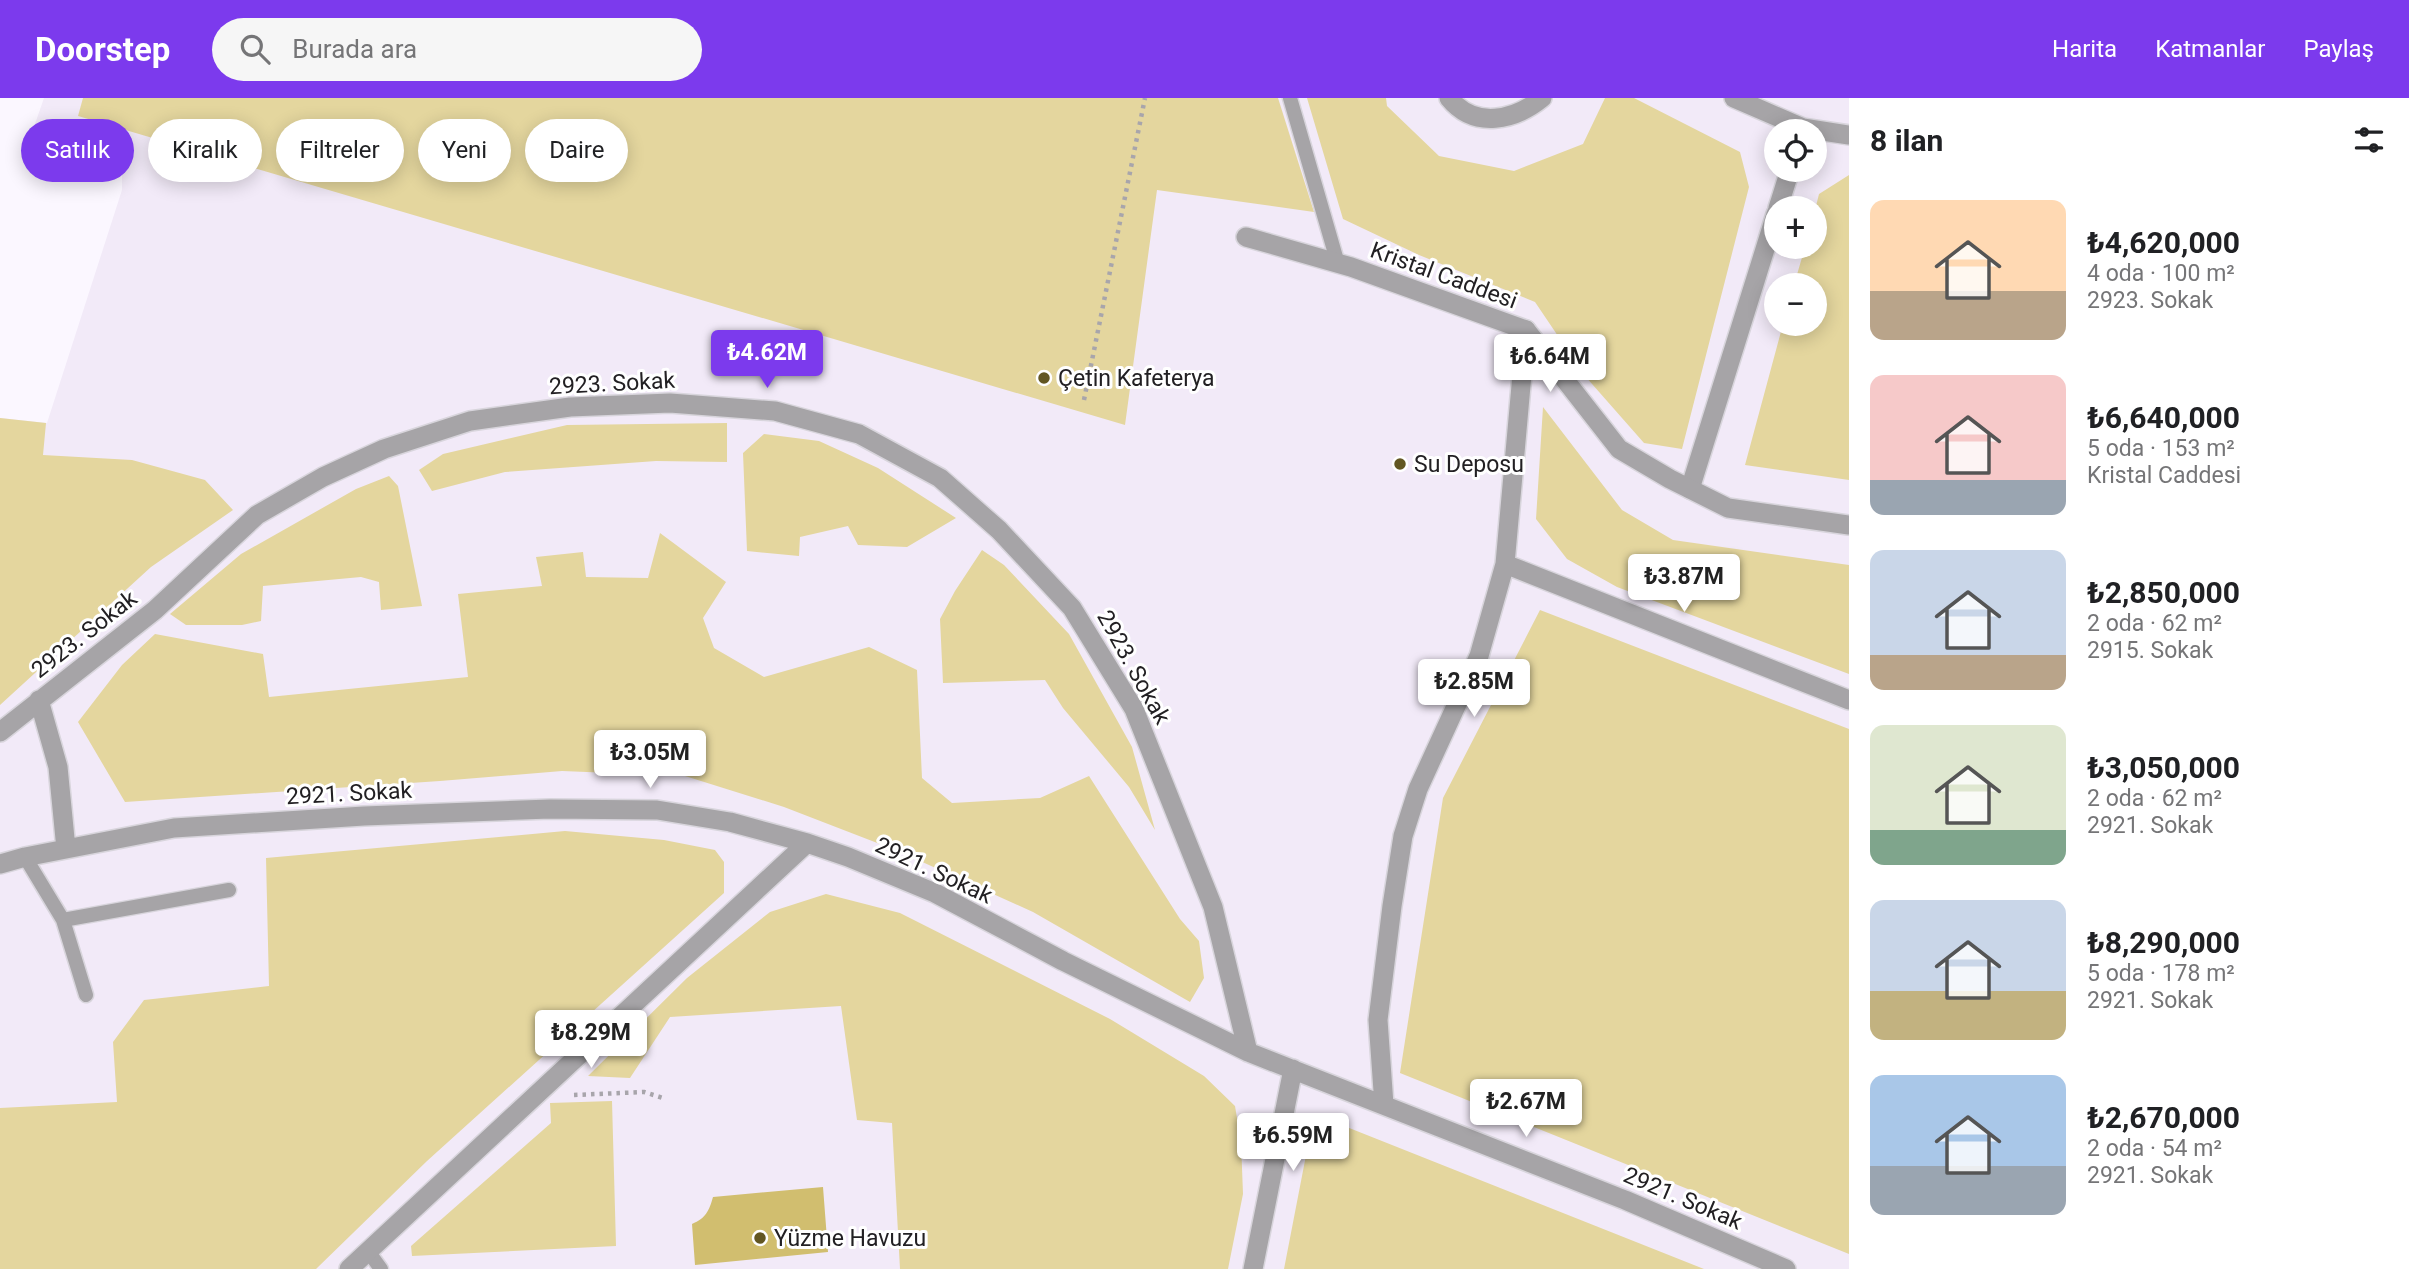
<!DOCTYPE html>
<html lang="tr">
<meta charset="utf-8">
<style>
body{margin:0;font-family:Roboto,sans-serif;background:#f6f6f6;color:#202124;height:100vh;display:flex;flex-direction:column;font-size:26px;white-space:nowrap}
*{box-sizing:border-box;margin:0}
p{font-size:23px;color:#757577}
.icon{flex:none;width:38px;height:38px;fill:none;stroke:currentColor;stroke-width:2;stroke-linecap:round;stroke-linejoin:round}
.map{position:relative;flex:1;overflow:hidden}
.drawer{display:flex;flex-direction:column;background:#fff;width:560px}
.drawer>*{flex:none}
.hud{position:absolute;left:21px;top:21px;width:665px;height:63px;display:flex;gap:14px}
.fabs{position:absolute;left:1764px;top:21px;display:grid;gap:14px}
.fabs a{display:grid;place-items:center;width:63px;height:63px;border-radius:50%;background:#fff;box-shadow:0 4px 18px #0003;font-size:35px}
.price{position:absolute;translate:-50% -60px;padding:0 16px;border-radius:7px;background:#fff;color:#222;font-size:23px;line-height:46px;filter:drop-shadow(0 2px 4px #0008)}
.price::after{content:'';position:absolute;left:50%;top:42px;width:21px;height:16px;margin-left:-10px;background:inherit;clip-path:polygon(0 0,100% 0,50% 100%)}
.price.active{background:#7c3aed;color:#fff}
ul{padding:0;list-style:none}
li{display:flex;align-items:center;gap:21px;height:175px;padding:0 21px}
li span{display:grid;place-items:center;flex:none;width:196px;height:140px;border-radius:14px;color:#555}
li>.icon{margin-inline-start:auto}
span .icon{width:84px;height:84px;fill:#fffc;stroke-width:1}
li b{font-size:30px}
h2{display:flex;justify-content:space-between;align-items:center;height:84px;padding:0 21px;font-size:30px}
.pill{padding:0 24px;border-radius:32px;background:#fff;box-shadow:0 4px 18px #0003;font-size:24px;line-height:63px}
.pill.active{background:#7c3aed;color:#fff}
header{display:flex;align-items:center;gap:42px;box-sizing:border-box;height:98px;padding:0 35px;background:#7c3aed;color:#fff}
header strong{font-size:33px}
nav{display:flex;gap:38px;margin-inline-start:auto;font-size:24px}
.search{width:490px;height:63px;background:#f6f6f6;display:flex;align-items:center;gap:18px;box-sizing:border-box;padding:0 24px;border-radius:38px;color:#757577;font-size:26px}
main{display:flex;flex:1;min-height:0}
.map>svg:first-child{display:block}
.built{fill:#f2eaf8;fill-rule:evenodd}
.green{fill:#e4d69e}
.water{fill:#d1be6f}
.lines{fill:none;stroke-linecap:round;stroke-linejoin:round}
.service-casing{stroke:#d8d5dc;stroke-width:17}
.minor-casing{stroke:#d8d5dc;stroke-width:22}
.tertiary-casing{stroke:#d8d5dc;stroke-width:22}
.path{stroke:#a8a5ab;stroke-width:4.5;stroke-dasharray:3.5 5;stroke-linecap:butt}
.service{stroke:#a6a4a7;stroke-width:14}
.minor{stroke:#a6a4a7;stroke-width:19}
.tertiary{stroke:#a6a4a7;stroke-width:19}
.poi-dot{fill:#625622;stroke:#fff;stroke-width:2.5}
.labels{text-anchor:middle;stroke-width:6;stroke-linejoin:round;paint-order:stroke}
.street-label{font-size:23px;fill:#222023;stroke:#fff}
.poi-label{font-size:23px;fill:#222023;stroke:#fff;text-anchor:start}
</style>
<header>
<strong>Doorstep</strong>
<div class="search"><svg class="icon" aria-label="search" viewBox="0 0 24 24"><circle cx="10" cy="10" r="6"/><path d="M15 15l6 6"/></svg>Burada ara</div>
<nav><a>Harita</a><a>Katmanlar</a><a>Paylaş</a></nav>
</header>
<main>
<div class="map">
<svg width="1849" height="1171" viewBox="0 0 1849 1171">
<rect width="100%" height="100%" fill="#fbf7ff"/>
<path class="built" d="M44,0H1849V1171H0V320L47,325L122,92V67L28,46ZM1776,33H1815V72H1776ZM1776,110H1815V149H1776ZM1776,187H1815V226H1776Z"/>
<path class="green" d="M83,0H1278L1314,114L1157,92L1125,327L78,18Z
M1307,0H1386L1387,8L1439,58L1514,73L1583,46L1605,0H1634L1740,54L1749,89L1682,351L1644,345L1585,278L1535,204L1419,157L1343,121Z
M1849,77V382L1745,367L1783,226H1815V187H1794L1805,149H1815V112L1819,96Z
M1543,309L1622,412L1673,442L1849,467V576L1617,489L1567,461L1536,421Z
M0,320L46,325L43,357L132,362L205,382L233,412L151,469L0,607Z
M727,325V364L656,363L505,374L432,393L419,372L443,356L567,327Z
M764,336L819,343L878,370L956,420L907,449L858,447L848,428L800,439L799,458L747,453L743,355Z
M389,378L398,388L422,508L381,512L379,484L361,479L263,488L261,523L242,527H186L170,516L241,456L356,391Z
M660,435L726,484L703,520L714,550L764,579L869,549L917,572L922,680L952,705L1040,700L1089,678L1180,821L1199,843L1204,880L1190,904L1033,814L898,753L784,709L685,678L562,673L440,683L125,704L78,624L122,567L155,536L263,556L269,599L468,579L458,496L542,488L536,459L583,454L586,479L648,480Z
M982,452L1004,467L1069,536L1132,649L1155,732L1129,689L1063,610L1045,582L943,585L940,521L955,493Z
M1540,512L1849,631V1156L1400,975L1443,700Z
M565,733L664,742L715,752L724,764V795L427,1063L316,1171H0V1010L117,1004L113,944L144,902L269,888L266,760Z
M826,796L900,815L1110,921L1204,978L1235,1008L1241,1044L1243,1096L1228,1171H900L892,1025L857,1022L841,908L670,919L630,980L588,978L687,880L770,814Z
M612,1003L616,1148L412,1158L411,1148L551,1025L550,1005Z
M1314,1016L1704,1171H1284Z"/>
<path class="water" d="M823,1089L828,1154L695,1167L692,1126C706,1120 709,1113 713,1099Z"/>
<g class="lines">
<g class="service-casing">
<path id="service" d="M1290,0L1338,166
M25,759L63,822L86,897
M63,822L229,792
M368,1153L381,1171"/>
</g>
<g class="minor-casing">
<path id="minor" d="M1449,0C1475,32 1515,22 1542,0
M1734,0L1803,30L1849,37
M1778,110L1790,72
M1690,391L1776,116
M1505,466L1849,602
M39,602L58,669L66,751
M0,634L155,512L257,417L323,379L384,351L470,323L570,309L670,305L775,313L859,336L940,380L999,432L1072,510L1134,611L1213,809L1248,954
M0,766L25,759L174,730L364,718L550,711L657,712L730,724L807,745L848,759L935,795L1063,863L1248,954L1625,1102L1786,1171
M1384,1007L1378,922L1392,808L1403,738L1418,691L1479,558L1505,466L1526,232
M349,1171L807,745
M1253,1171L1293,971"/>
</g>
<g class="tertiary-casing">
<path id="tertiary" d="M1246,139L1351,169L1526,232L1619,351L1670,381L1728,410L1849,427"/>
</g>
<path class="path" d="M1084,302L1145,0
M574,997L644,994L663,1000"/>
<use href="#service" class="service"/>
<use href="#minor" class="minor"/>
<use href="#tertiary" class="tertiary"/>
</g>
<g class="poi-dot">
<circle cx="1044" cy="280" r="7"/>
<circle cx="1400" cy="366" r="7"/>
<circle cx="760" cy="1140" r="7"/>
</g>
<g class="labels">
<g class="street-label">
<text transform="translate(1444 177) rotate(20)" y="8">Kristal Caddesi</text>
<text transform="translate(612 285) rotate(-3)" y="8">2923. Sokak</text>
<text transform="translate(84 536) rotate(-38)" y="8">2923. Sokak</text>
<text transform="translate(1134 569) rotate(61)" y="8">2923. Sokak</text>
<text transform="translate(349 695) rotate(-3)" y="8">2921. Sokak</text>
<text transform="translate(934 772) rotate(25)" y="8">2921. Sokak</text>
<text transform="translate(1683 1100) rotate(23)" y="8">2921. Sokak</text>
</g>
<g class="poi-label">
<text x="1058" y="288">Çetin Kafeterya</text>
<text x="1414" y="374">Su Deposu</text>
<text x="774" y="1148">Yüzme Havuzu</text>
</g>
</g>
</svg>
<div class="fabs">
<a><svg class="icon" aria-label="locate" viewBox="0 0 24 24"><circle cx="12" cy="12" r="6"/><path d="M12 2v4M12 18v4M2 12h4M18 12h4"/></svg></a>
<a>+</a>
<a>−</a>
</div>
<b class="price active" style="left:767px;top:292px">₺4.62M</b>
<b class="price" style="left:1550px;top:296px">₺6.64M</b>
<b class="price" style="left:1684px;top:516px">₺3.87M</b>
<b class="price" style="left:1474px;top:621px">₺2.85M</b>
<b class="price" style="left:650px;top:692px">₺3.05M</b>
<b class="price" style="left:591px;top:972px">₺8.29M</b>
<b class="price" style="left:1526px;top:1041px">₺2.67M</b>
<b class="price" style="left:1293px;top:1075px">₺6.59M</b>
<div class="hud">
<a class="pill active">Satılık</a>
<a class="pill">Kiralık</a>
<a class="pill">Filtreler</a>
<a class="pill">Yeni</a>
<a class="pill">Daire</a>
</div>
</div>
<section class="drawer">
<h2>8 ilan<svg class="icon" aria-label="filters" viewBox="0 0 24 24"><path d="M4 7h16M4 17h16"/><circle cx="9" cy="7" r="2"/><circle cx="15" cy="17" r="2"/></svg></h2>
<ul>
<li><span style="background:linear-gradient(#ffd9b3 65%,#b9a48a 0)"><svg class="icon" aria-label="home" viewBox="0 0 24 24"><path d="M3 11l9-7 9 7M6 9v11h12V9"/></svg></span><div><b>₺4,620,000</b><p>4 oda · 100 m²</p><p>2923. Sokak</p></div></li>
<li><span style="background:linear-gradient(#f6c9c9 75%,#9aa5b1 0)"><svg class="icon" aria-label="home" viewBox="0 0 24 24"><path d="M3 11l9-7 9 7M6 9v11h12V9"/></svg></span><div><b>₺6,640,000</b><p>5 oda · 153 m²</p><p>Kristal Caddesi</p></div></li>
<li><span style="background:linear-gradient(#c9d6e8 75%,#b9a48a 0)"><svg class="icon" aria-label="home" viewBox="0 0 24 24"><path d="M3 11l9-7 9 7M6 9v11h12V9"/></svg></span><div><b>₺2,850,000</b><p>2 oda · 62 m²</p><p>2915. Sokak</p></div></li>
<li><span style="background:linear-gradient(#dfe7d0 75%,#7fa58c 0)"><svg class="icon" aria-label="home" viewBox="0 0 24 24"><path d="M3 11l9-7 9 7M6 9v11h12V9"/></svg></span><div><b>₺3,050,000</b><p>2 oda · 62 m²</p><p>2921. Sokak</p></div></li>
<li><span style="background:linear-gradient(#c9d6e8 65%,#c2b280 0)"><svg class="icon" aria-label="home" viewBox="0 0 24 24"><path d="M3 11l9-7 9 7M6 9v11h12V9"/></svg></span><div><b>₺8,290,000</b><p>5 oda · 178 m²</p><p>2921. Sokak</p></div></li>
<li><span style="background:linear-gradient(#a9c7e8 65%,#9aa5b1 0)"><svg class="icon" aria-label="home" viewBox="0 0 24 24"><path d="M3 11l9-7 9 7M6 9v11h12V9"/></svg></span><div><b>₺2,670,000</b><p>2 oda · 54 m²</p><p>2921. Sokak</p></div></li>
</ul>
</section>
</main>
